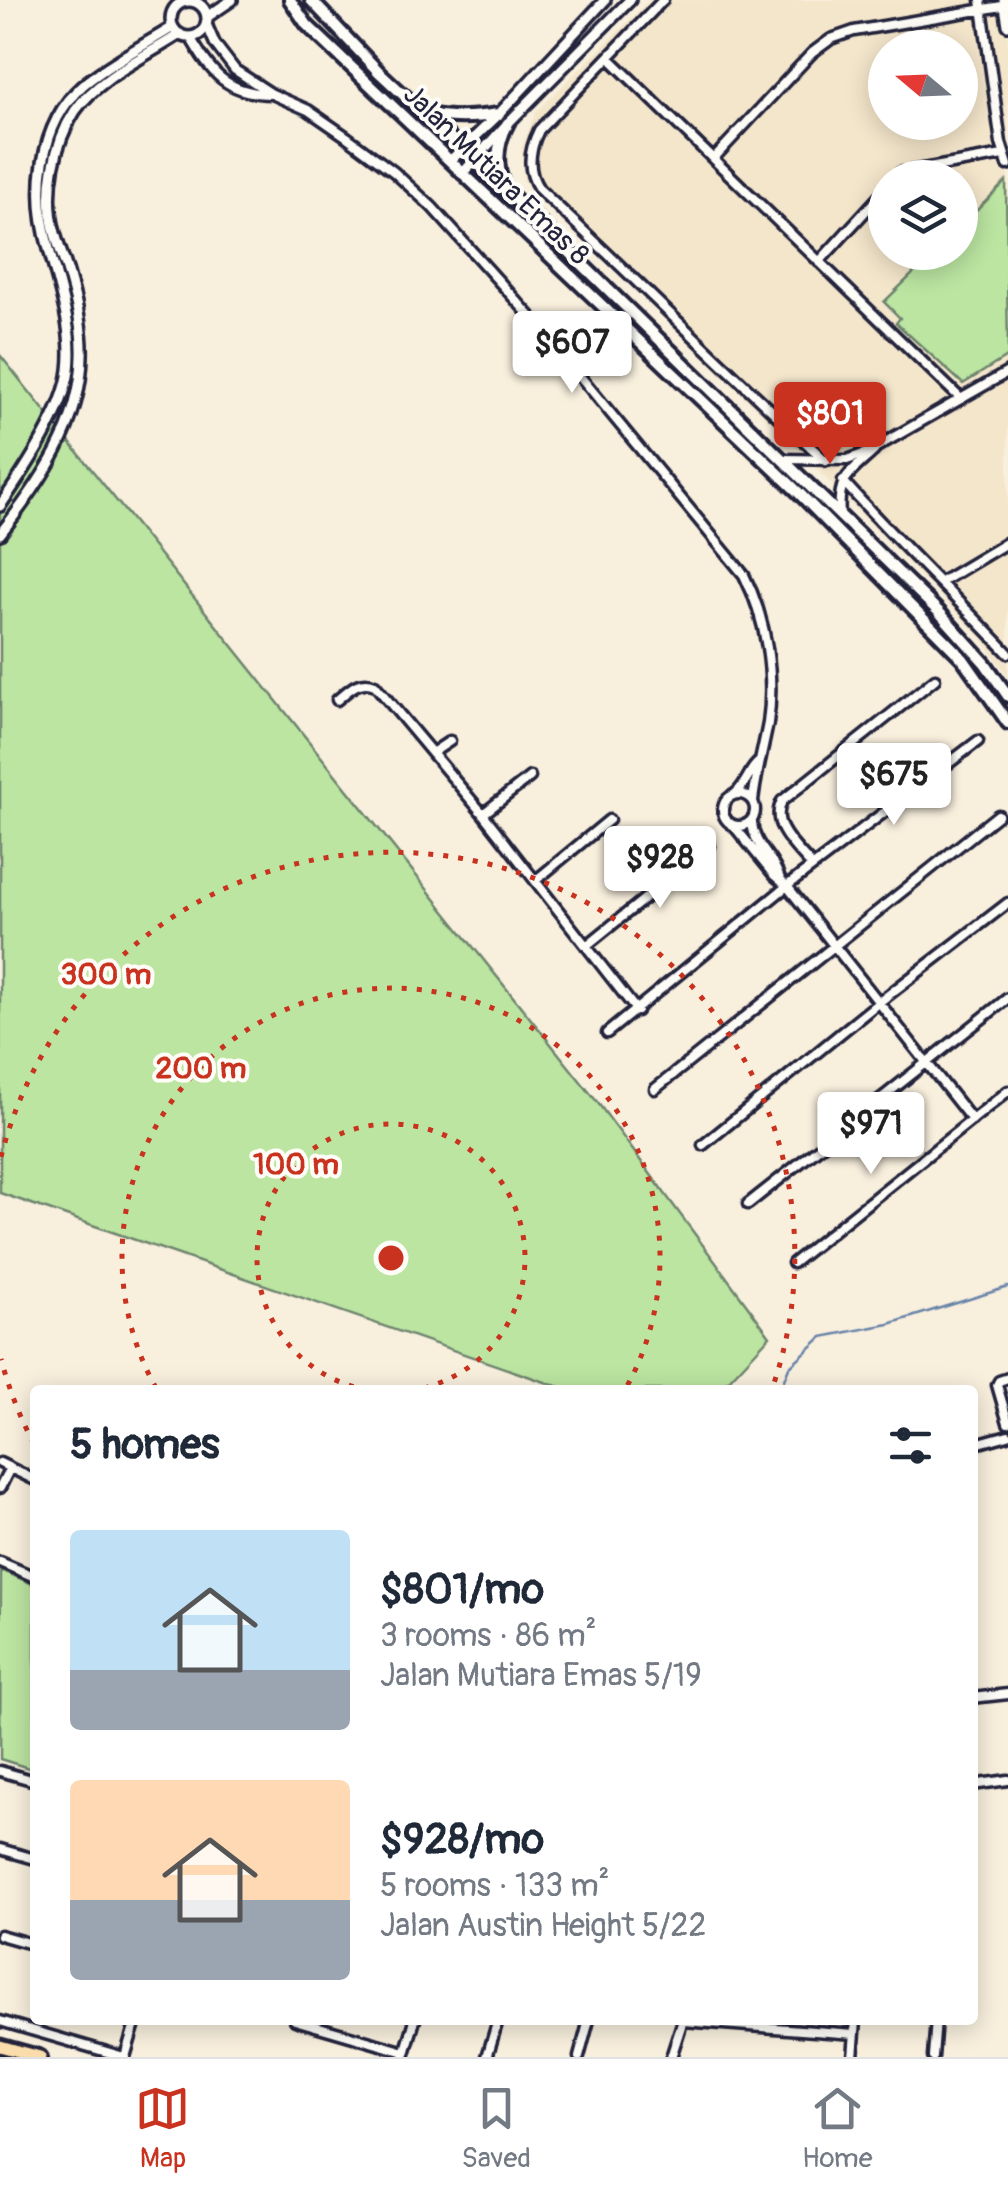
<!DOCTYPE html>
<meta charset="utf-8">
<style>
body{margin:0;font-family:Pangolin,sans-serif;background:#f6f6f7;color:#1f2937;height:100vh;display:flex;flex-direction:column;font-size:38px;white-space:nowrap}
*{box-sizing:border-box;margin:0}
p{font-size:32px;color:#747a83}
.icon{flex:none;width:55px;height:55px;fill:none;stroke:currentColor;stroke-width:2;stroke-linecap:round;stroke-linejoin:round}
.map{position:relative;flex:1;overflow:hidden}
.sheet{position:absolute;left:30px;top:1385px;width:948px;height:640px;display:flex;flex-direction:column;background:#fff;border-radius:10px;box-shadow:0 5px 25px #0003}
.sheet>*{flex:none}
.needle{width:65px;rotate:289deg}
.buttons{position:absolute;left:868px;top:30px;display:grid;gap:20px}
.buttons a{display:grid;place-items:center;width:110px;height:110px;border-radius:50%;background:#fff;box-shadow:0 5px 25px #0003;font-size:50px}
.price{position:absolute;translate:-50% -85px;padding:0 22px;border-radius:10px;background:#fff;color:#222;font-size:32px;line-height:65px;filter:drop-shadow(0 2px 5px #0008)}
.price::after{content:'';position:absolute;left:50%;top:60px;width:30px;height:22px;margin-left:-15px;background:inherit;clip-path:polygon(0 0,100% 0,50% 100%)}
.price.selected{background:#c8321e;color:#fff}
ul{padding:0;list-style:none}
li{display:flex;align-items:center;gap:30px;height:250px;padding:0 40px}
li span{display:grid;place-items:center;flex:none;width:280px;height:200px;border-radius:10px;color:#555}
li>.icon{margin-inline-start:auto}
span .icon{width:120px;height:120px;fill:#fffc;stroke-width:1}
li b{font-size:42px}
h2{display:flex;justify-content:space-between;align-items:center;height:120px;padding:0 40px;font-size:42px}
.dock{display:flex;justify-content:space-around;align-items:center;height:140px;border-top:2px solid #e0e1e3;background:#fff;font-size:28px;color:#747a83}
.dock a{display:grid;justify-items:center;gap:5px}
.dock .selected{color:#c8321e}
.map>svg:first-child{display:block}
.built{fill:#f4e6cb;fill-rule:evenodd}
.green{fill:#bbe5a1;stroke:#6e846e;stroke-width:2.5}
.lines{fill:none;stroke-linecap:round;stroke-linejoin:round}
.stream{stroke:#6984a9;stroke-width:2.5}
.minor-casing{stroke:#22223b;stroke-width:15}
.tertiary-casing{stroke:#22223b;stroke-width:16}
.secondary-casing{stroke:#22223b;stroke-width:18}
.primary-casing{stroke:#22223b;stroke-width:19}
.minor{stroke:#fdfcf7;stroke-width:8}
.tertiary{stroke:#fdfcf7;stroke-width:9}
.secondary{stroke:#fdfcf7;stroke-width:10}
.primary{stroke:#fbddab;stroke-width:11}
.ring{fill:none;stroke:#c8321e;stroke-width:5;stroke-dasharray:5 10}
.labels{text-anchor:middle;stroke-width:8;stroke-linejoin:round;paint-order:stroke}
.street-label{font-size:28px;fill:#22223b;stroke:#fdfcf7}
.centre{fill:#c8321e;stroke:#fdfcf7;stroke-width:5}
.ring-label{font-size:30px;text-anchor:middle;font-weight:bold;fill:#c8321e;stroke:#fdfcf7;stroke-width:8;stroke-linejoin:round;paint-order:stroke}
</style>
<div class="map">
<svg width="1008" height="2057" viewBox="0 0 1008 2057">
<rect width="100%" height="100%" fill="#f8efdd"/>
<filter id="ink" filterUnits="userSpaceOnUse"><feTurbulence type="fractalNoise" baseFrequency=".01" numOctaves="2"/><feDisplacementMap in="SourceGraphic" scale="20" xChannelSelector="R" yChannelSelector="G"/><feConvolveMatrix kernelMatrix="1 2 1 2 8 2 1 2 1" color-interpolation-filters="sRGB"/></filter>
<g filter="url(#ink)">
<path class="built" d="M650,0H1008V676L982,639L791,443L523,180L522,147L536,112ZM885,48H960V122H885ZM885,178H960V252H885Z"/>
<path class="green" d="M1006,181L1008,356L963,384L896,323L900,318L884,302L934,253L960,252V227Z
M0,355L598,1103L770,1336L728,1381L701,1390H568L0,1193Z
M1,1570L35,1585V1770L0,1759Z"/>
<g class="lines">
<path class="stream" d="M780,1390L789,1367L822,1337L889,1324L1008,1287"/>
<g class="minor-casing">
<path id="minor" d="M663,0L539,130C529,150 526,170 539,189C636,279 728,372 826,461
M981,0L1001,143L1008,165
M206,23L215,44L235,70L272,94L308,110L347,137L394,172L432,207L532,318L744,575C766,618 775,675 768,723C763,750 756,774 753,801
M190,37C211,73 227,94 272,94
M609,58L961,399
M713,159L812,53L831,39L854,31L1008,5
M896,178L900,173L1003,155
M819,262L885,190
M784,459L847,460L866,453L1008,372
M843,481C895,540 953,594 1008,653
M840,516C837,478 848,475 874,451
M941,582L1008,542
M337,700C349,690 359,678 375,685L483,814L637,1011
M432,753L450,741
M723 810a16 16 0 1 1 32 0a16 16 0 1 1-32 0Z
M735,794C748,783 749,769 759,762
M483,814L530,777
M752,822C754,848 773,855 780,879
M734,826L774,875L787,886L972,1120
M812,866C797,848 769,826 782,801L935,679
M535,881L609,820
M586,946L710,846
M607,1033L787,886L978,741
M655,1089L998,815
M703,1145L878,1003L1008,903
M748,1204L1008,998
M793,1263L1008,1091
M1008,1378L999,1381L997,1385L1008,1423
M972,1445L1008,1435
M0,1463L35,1480
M0,1488L10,1468
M0,1562L35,1577
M972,1698L1008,1694
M0,1771L35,1781
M972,1785L1008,1780
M0,1849L35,1859
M0,1935L35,1945
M295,2020L405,2052
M0,2021L124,2057
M683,2021L855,2034
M125,2057L136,2020
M404,2057L415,2020
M487,2057L498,2020
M579,2057L589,2020
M671,2057L683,2020
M853,2057L856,2020
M933,2057L936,2020"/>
</g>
<g class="tertiary-casing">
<path id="tertiary" d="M1004,0L1008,25
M171 19a18 18 0 1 1 36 0a18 18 0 1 1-36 0Z
M207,17L232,0
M450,161L499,114L605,0
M462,174L508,123L630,0
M0,506C24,471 64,412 69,370C74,329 59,288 49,249C33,195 38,125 83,85C106,65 146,44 173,27
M0,534C41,482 81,425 82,356C83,331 77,304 70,280C66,263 58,247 54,229C45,192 54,143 75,111C97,79 148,55 180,34"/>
</g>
<g class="secondary-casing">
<path id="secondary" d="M290,0L307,25L797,491L963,659L1008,723
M311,0L379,72L504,188L939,612L985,663L1008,696
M424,113C449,119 474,118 499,114
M503,184C495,162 497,143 508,123"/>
</g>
<g class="primary-casing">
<path id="primary" d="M0,2046L40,2057"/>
</g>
<use href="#minor" class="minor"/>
<use href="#tertiary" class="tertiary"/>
<use href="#secondary" class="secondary"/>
<use href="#primary" class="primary"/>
</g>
</g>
<g class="ring">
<path d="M368 1390A134 134 0 1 1 414 1390"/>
<path d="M156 1388A269 269 0 1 1 626 1388"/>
<path d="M34 1444A403 403 0 0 1 1 1359M1 1157A403 403 0 1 1 772 1389"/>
</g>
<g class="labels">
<g class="street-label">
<text transform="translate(497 174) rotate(44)" y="10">Jalan Mutiara Emas 8</text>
</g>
</g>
<circle cx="391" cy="1258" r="15" class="centre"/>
<g class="ring-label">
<text x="106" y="984">300 m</text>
<text x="201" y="1078">200 m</text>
<text x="296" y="1174">100 m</text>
</g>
</svg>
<div class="buttons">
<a><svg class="needle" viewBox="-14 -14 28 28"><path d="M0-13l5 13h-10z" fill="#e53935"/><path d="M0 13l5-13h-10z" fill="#747a83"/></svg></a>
<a><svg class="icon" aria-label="layers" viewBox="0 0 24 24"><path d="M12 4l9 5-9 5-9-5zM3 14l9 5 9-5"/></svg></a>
</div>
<b class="price" style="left:572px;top:396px">$607</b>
<b class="price selected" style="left:830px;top:467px">$801</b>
<b class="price" style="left:894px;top:828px">$675</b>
<b class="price" style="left:660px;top:911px">$928</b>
<b class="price" style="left:871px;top:1177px">$971</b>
<section class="sheet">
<h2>5 homes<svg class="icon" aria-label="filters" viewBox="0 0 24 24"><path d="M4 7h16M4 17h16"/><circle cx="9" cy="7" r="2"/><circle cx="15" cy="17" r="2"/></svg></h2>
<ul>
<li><span style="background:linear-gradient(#bfe0f5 70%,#9aa5b1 0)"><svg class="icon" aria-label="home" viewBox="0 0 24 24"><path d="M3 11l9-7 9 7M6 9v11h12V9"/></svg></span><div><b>$801/mo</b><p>3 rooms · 86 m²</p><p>Jalan Mutiara Emas 5/19</p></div></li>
<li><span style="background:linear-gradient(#ffd9b3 60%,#9aa5b1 0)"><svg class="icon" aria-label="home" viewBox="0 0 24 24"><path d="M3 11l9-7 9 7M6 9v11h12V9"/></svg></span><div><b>$928/mo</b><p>5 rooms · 133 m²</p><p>Jalan Austin Height 5/22</p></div></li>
</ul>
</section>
</div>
<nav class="dock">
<a class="selected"><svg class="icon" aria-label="map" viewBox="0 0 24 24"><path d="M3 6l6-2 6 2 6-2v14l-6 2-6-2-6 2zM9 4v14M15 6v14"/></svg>Map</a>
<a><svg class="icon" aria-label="saved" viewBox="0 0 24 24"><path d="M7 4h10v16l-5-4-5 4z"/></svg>Saved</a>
<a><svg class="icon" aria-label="home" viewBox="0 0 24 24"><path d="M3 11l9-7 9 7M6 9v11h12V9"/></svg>Home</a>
</nav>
